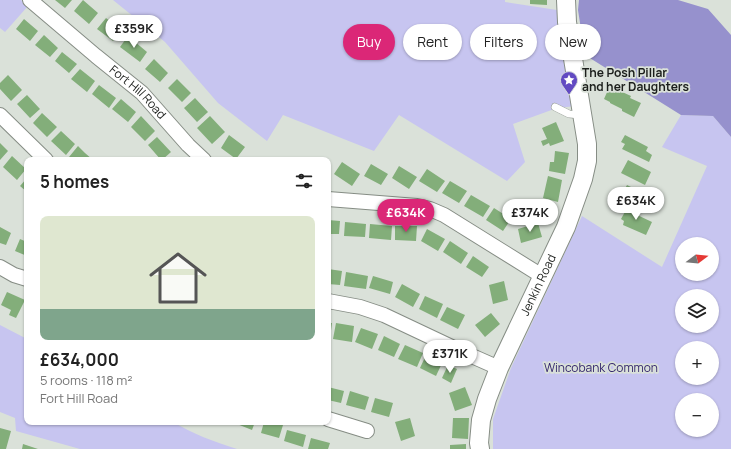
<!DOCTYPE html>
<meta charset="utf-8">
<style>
body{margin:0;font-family:Manrope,sans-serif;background:#f2f2f2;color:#222;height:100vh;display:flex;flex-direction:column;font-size:15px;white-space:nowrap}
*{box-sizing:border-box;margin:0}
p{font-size:13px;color:#767676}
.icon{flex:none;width:22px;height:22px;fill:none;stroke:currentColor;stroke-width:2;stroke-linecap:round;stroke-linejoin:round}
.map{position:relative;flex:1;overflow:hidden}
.panel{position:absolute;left:24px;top:157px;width:307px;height:268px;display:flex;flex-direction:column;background:#fff;border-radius:8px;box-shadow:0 1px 3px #0004}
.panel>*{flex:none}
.guide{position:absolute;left:343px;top:24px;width:328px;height:36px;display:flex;gap:8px}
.needle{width:26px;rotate:74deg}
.controls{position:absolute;left:675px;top:237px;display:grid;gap:8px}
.controls a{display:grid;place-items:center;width:44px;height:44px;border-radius:50%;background:#fff;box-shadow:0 1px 3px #0004;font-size:20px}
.price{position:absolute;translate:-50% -34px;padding:0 9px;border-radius:14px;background:#fff;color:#222;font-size:13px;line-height:26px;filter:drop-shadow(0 1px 2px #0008)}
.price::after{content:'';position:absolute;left:50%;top:24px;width:12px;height:9px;margin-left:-6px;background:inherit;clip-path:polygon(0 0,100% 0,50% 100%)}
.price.on{background:#db2777;color:#fff}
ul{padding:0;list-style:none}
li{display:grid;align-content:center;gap:8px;height:212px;padding:0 16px}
li span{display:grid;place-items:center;height:124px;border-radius:8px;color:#555}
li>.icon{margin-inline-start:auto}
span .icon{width:72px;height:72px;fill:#fffc;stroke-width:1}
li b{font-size:17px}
h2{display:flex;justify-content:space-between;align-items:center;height:48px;padding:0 16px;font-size:17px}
.pill{padding:0 14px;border-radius:18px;background:#fff;box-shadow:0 1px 3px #0004;font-size:14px;line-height:36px}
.pill.on{background:#db2777;color:#fff}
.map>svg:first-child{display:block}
.green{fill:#c7c5f0;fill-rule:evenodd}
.forest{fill:#9691cd}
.building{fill:#83ae7a}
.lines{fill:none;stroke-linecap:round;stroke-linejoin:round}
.service-casing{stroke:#868d85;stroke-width:8}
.minor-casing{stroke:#868d85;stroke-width:16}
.tertiary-casing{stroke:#868d85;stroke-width:20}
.service{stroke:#fff;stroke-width:7}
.minor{stroke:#fff;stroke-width:14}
.tertiary{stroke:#fff;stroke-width:18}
.labels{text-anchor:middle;stroke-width:3.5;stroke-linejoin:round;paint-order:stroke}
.poi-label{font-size:12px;font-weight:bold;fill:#1c1f1c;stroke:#dae1d9;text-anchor:start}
.street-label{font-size:12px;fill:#1c1f1c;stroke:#dae1d9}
.park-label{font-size:12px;fill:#35276e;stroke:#dae1d9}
</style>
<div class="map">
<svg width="731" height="449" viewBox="0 0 731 449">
<rect width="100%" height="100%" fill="#dae1d9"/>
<path class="green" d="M0,0H21L28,6L5,32L0,28Z
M113,0H505V2L557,10L576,106L557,108L513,124L525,162L507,181L399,115L374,151L283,115L267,141L218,103L165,42Z
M681,115L713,116L731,137V449H493V419L511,368L582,216L662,267L707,166L662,147ZM682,244H712V274H682ZM682,296H712V326H682ZM682,348H712V378H682ZM682,400H712V430H682Z
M0,325L27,339V422H173C193,434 215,442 237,449H80L16,431L15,418L0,412Z"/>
<path class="forest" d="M579,0H678L708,9L731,35V137L713,116L681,115L585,55L578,10Z"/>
<path class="building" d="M55,0H72L65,8Z
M83,0L98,13L89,24L74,11Z
M530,0H547V5L530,4Z
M106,18L121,30L113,41L97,29Z
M24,19L38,31L30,41L16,29Z
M44,35L58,48L50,57L35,45Z
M128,36L147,52L140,62L120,47Z
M62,52L77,64L69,73L55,61Z
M154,59L168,73L160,82L145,69Z
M80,69L95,81L87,92L71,79Z
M8,75L22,90L11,101L0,89V83Z
M177,79L191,93L182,102L168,88Z
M99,85L116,98L109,108L92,94Z
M608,90L615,93L616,91L620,93V91L631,96L630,98L641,103L634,117L622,111V109L610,103V102L604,99Z
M27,95L40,109L30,118L17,104Z
M195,98L208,112L197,122L184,108Z
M121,99L136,112L128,122L112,109Z
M42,113L57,127L47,137L33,123Z
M141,116L155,131L145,141L131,127Z
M210,116L225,132L212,144L197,128Z
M556,122L564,141L550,146L549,143L543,146L541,141L547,139L542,128Z
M61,131L75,144L66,155L51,141Z
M229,135L245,147L236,159L221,148Z
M625,135L648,147L646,151L652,155L649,162L622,149L625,144L621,142Z
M157,137L171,152L162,160H161L148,145Z
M0,143L8,151L0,160Z
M78,146L85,153L93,160H72L69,157Z
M555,151L569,153L565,174L549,171L550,162H554Z
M12,156L26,169L17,180L3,167Z
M628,160L651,172L645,185L621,173Z
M342,162L360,174L352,186L334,174Z
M371,164L388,174L381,185L364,176Z
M399,166L417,177L409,189L392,178Z
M427,169L445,181L437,192L419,181Z
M548,176L562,180L558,202L543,198Z
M27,178V192L20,186Z
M450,181L467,191L459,203L442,193Z
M627,185L649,196L642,209L620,198Z
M471,195L490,206L483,217L464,206Z
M627,205L635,209L633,213L652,222L646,235L623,225L624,221L621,219L626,210H624Z
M541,207L554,214L550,223L536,216Z
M494,208L511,219L503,231L486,220Z
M328,220L340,221L339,234H328Z
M345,222L366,224L365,237L344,236Z
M538,223L542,237L521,243L518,229Z
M370,224L392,226L391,240L369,238Z
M395,226H417L416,241L395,240Z
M0,227L11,233L6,245L0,243Z
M427,229L445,239L438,251L421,241Z
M20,239L27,242V256L15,251Z
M450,241L468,253L461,264L443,252Z
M473,256L489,267L482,277L466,267Z
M328,269L342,271L340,285L328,284Z
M346,272L368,276L366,289L344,286Z
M373,276L393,282L390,294L369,288Z
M504,281L508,300L493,304L489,285Z
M402,284L420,294L413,307L395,297Z
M7,292L25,300L16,318L9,315L11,310L1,305Z
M425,296L443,304L437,318L419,309Z
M447,307L465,315L458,329L440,320Z
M491,313L500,324L485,337L475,325Z
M328,323H332L330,338H328Z
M336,323L354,326L352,342L333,339Z
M361,328L378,334L372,349L355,342Z
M384,336L400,344L394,357L378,350Z
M405,345L423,353L417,367L398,359Z
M427,353L443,361L436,376L420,368Z
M448,365L457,369L451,383L442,378Z
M328,387L344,391L341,403L328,400Z
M465,387L472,405L455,411L449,393Z
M350,391L369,397L365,410L346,405Z
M375,398L393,403L389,417L371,412Z
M410,418L415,436L401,441L395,422Z
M453,418H469L468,439L452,438Z
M232,422H255L252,430Z
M264,422H271L283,425L279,438L261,433Z
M0,428L11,431L6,449H0Z
M287,430L306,435L303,447L284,441Z
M311,438L330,443L328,449H308Z
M23,444L38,449H22Z
M466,444V449H450V445Z"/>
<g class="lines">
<g class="service-casing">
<path id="service" d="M555,107L569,114L582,115"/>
</g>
<g class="minor-casing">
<g id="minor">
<path id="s1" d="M30,0L96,56L142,93L188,145L204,160"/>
<path d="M0,115L46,160"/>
<path d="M328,199L417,206L430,209L444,215L542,276"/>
<path d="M0,267L14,275L27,279"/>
<path d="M328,301L360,307L384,315L456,349L499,368"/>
<path d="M328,419L367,431"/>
</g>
</g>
<g class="tertiary-casing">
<g id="tertiary">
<path id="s2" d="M480,449L479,443L481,420L487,399L499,368L566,227L583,179L587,161V144L567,22L566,0"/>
</g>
</g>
<use href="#service" class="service"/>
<use href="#minor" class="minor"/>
<use href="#tertiary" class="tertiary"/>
</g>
<defs>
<g id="sight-pin" transform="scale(0.9)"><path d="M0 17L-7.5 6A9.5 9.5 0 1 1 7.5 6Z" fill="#624ac2" stroke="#dae1d9"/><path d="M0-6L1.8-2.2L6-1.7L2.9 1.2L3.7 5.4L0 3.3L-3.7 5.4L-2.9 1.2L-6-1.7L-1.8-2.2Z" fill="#fff"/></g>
</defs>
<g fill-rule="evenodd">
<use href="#sight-pin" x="569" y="80"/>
</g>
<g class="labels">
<g class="poi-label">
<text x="582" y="77">The Posh Pillar<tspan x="582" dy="14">and her Daughters</tspan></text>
</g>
<g class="street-label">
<text dy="4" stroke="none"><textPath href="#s1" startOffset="142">Fort Hill Road</textPath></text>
<text dy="4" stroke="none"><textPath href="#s2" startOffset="176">Jenkin Road</textPath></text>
</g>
<g class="park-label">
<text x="601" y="372">Wincobank Common</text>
</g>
</g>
</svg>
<div class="controls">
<a><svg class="needle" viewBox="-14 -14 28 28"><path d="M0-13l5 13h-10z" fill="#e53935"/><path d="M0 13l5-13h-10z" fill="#767676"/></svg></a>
<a><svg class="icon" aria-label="layers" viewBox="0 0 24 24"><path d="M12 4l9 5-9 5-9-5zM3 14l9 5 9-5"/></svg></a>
<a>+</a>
<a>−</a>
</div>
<b class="price" style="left:134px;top:49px">£359K</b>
<b class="price" style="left:636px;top:221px">£634K</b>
<b class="price on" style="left:406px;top:233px">£634K</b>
<b class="price" style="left:530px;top:233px">£374K</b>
<b class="price" style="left:450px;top:374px">£371K</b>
<div class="guide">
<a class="pill on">Buy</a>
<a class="pill">Rent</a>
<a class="pill">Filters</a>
<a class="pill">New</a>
</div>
<section class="panel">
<h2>5 homes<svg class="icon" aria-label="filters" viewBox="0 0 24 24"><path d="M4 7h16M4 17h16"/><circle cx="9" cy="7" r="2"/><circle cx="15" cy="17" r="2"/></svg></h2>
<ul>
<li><span style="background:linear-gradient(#dfe7d0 75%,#7fa58c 0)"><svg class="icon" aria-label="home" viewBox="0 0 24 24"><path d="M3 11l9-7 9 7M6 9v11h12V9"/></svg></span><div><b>£634,000</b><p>5 rooms · 118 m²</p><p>Fort Hill Road</p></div></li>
</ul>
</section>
</div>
